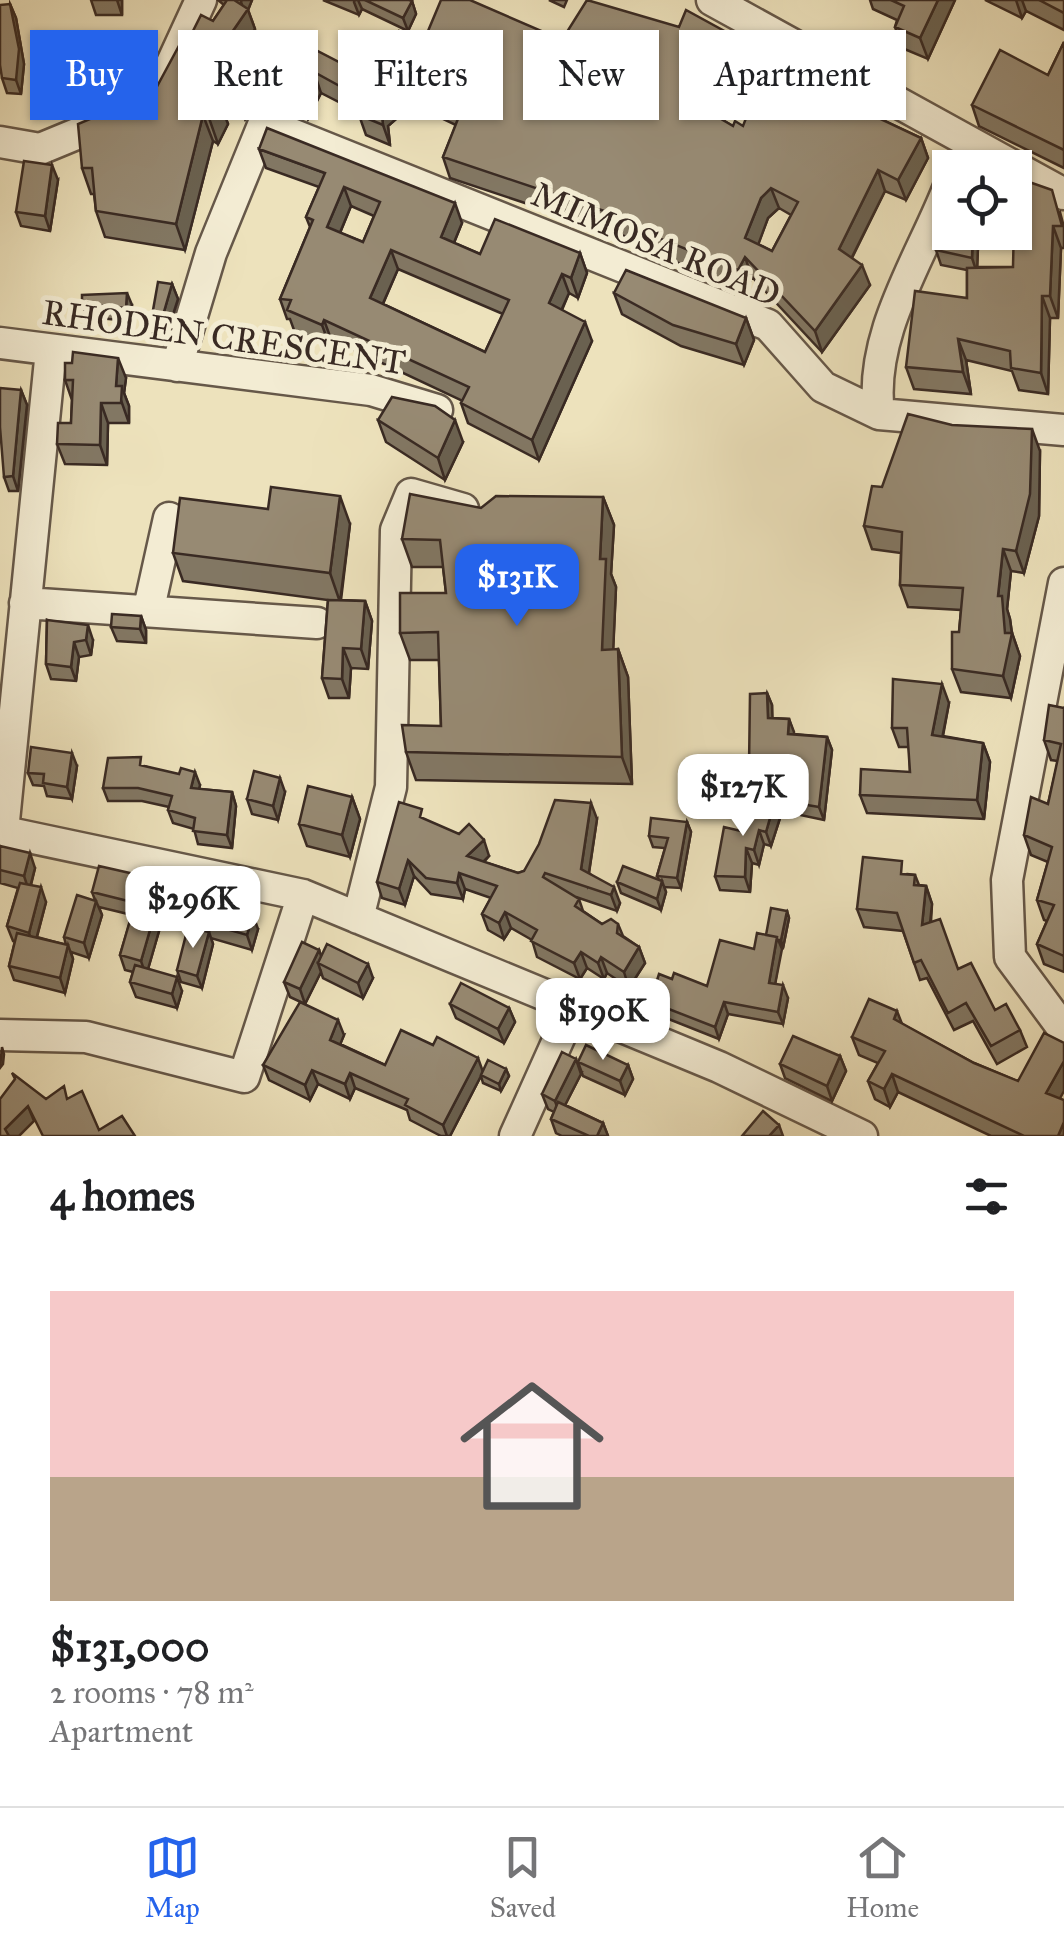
<!DOCTYPE html>
<meta charset="utf-8">
<style>
body{margin:0;font-family:"IM FELL Great Primer",serif;background:#f2f2f2;color:#202124;height:100vh;display:flex;flex-direction:column;font-size:38px;white-space:nowrap}
*{box-sizing:border-box;margin:0}
p{font-size:32px;color:#757577}
.icon{flex:none;width:55px;height:55px;fill:none;stroke:currentColor;stroke-width:2;stroke-linecap:round;stroke-linejoin:round}
.map{position:relative;height:1136px;overflow:hidden}
.panel{display:flex;flex-direction:column;background:#fff;flex:1}
.panel>*{flex:none}
.hud{position:absolute;left:30px;top:30px;width:1005px;height:90px;display:flex;gap:20px}
.controls{position:absolute;left:932px;top:150px;display:grid;gap:20px}
.controls a{display:grid;place-items:center;width:100px;height:100px;border-radius:0px;background:#fff;box-shadow:0 2px 8px #0004;font-size:50px}
.price{position:absolute;translate:-50% -85px;padding:0 22px;border-radius:20px;background:#fff;color:#222;font-size:32px;line-height:65px;filter:drop-shadow(0 2px 5px #0008)}
.price::after{content:'';position:absolute;left:50%;top:60px;width:30px;height:22px;margin-left:-15px;background:inherit;clip-path:polygon(0 0,100% 0,50% 100%)}
.price.current{background:#2563eb;color:#fff}
ul{padding:0;list-style:none}
li{display:grid;align-content:center;gap:20px;height:530px;padding:0 50px}
li span{display:grid;place-items:center;height:310px;border-radius:0px;color:#555}
li>.icon{margin-inline-start:auto}
span .icon{width:180px;height:180px;fill:#fffc;stroke-width:1}
li b{font-size:42px}
h2{display:flex;justify-content:space-between;align-items:center;height:120px;padding:0 50px;font-size:42px}
.tag{padding:0 35px;border-radius:0px;background:#fff;box-shadow:0 2px 8px #0004;font-size:35px;line-height:90px}
.tag.current{background:#2563eb;color:#fff}
.tabs{display:flex;justify-content:space-around;align-items:center;height:140px;border-top:2px solid #e0e0e0;background:#fff;font-size:28px;color:#757577}
.tabs a{display:grid;justify-items:center;gap:5px}
.tabs .current{color:#2563eb}
.map>svg:first-child{display:block}
.lines{fill:none;stroke-linecap:round;stroke-linejoin:round}
.minor-casing{stroke:#665849;stroke-width:35}
.minor{stroke:#f3ecd3;stroke-width:30}
.wall{fill:#827763;stroke:#392a23;stroke-width:2.5;fill-rule:evenodd}
.shaded-wall{fill:#6a6150;stroke:#392a23;stroke-width:2.5}
.building{fill:#978a73;stroke:#392a23;stroke-width:2.5;fill-rule:evenodd}
.labels{text-anchor:middle;stroke-width:10;stroke-linejoin:round;paint-order:stroke}
.street-label{font-size:35px;fill:#392a23;stroke:#f3ecd3}
</style>
<div class="map">
<svg width="1064" height="1136" viewBox="0 0 1064 1136">
<rect width="100%" height="100%" fill="#ede2bc"/>
<filter id="stains"><feTurbulence type="fractalNoise" baseFrequency=".002" numOctaves="4"/><feColorMatrix values="0 0 0 0 .2 0 0 0 0 .09 0 0 0 0 .02 0 0 0 .5 -.17"/></filter>
<radialGradient id="worn" r=".72"><stop offset=".6" stop-color="#630" stop-opacity="0"/><stop offset="1" stop-color="#630" stop-opacity=".3"/></radialGradient>
<g class="lines">
<g class="minor-casing">
<path id="minor" d="M712,0L1064,194
M166,76L201,0
M0,142L40,149L115,118
M0,343L371,390L437,410
M177,366L211,253L264,123L768,325L823,387L879,414L1064,430
M879,414C868,334 922,257 950,184
M1064,583L1007,880L1010,957L1064,1030
M25,603L317,623
M149,608L169,518
M0,831L303,895L719,1067L862,1136
M3,831L51,350
M358,918L391,787L396,530L411,494L463,509
M0,1035L86,1037L244,1077L303,895
M515,1136L573,1007"/>
</g>
<use href="#minor" class="minor"/>
</g>
<path class="wall" d="M91,0H122V15H96Z
M218,0H252L248,10L255,29L245,43L271,56L296,55L341,63L423,43L562,40L735,53L707,111L733,126H743L825,74L831,96L921,138L928,158L906,200L885,191L852,258L870,285L822,352L752,277L746,291L664,257L633,239L450,178L443,157L456,125L435,115L428,95L430,89L388,126L390,145L366,135L359,115L360,113L321,93L308,119L256,93L245,119L224,109L216,89L223,71L198,58L190,37L213,21L224,5ZM779,208L791,215L772,251L758,244L768,218Z
M323,0H409L412,1L416,14L408,31L362,9L359,15Z
M549,0H567L564,7Z
M870,0H955L928,59L902,48L895,27L897,20L873,9Z
M985,0H1064V30L1026,11L1022,18Z
M10,4L16,18L24,64L21,94L7,93L2,78Z
M1064,42V168L979,126L972,105L1048,75Z
M191,48L201,74L193,86L218,98L228,124L218,144L213,141L185,250L105,237L96,211L94,194H91L82,168L154,92Z
M85,70L90,83L66,105L47,85L43,73Z
M259,149L462,223L454,243L480,254L580,253L587,273L578,298L569,293L562,310L592,341L539,460L468,423L461,403L463,401L331,339L329,344L294,330L290,319H287L280,299L310,227L306,217L319,187L266,168ZM351,206L374,216L363,242L340,233ZM398,269L503,314L485,352L383,304Z
M58,180L50,231L21,226L16,212Z
M1060,212L1064,227V248H1061L1058,318H1050L1048,394L1019,390L1012,371L966,360L971,394L914,389L906,367L967,298V270L941,265L936,250L978,247L977,267H1013Z
M172,284L178,299L164,343L155,342L150,327Z
M614,293L746,318L754,340L744,365L681,346L622,314Z
M82,304L132,305L130,321L87,317Z
M126,378L124,393L129,406V423H108L107,465L65,464L57,444L71,423L72,400L65,380Z
M21,390L27,405L18,491H9L4,477Z
M378,420L463,442L445,480L386,442Z
M1040,451L1039,516L1024,573L1011,571L1007,609L1010,619L1012,633L1020,656L1011,698L961,692L952,669L959,632L961,610L908,607L900,585L901,553L872,549L864,526Z
M603,497L614,525L611,574L616,587L613,650L618,649L628,677L632,784L416,780L406,752L441,726L439,660H410L400,633L446,593L443,567H412L402,539L481,508Z
M350,524L341,600L365,601L372,621L368,669L351,668L349,698H329L322,678L328,600L183,581L173,553Z
M141,616L146,630V643L117,641L111,627Z
M47,620L93,640L91,655L79,657L76,681L51,679L46,664Z
M767,693L772,705V718L789,719L794,734L827,737L832,750L824,820L800,815L795,803L799,783L754,780L749,767Z
M949,703L943,736L983,743L990,762L984,819L867,813L860,795L910,772L909,747H899L892,728Z
M1064,708V972L1044,964L1037,944L1047,921L1044,920L1037,900L1048,862L1031,855L1024,835L1048,804L1058,761L1051,760L1044,740Z
M77,766L72,799L47,796L44,786L33,785L28,773Z
M144,766L200,785L199,789L232,792L236,806L232,848L198,844L194,829L173,823L168,810L169,807L142,801H108L103,788Z
M285,792L278,820L252,814L247,799Z
M352,797L360,819L350,857L307,846L299,824Z
M774,804L780,818L771,846L764,844L759,865L752,863L750,892L720,890L715,876L741,831Z
M597,819L589,873L620,903L617,911L576,897L579,899L583,911L602,924H618L623,936L639,947L645,963L629,988L607,973L604,979L587,968L580,979L537,957L532,940L511,928L504,939L488,930L482,914L491,898L465,889L463,899L431,894L414,876L405,905L382,898L377,882L426,820L489,856L484,862L518,873L524,871Z
M687,822L691,832L681,888L664,887L666,892L661,910L621,893L617,882L659,880L657,876L665,848L653,847L649,836Z
M0,846L35,868L31,885L46,902L37,937L66,945L64,937L95,900L92,892L143,876L148,891L143,913L159,931L148,969L182,991L177,1008L136,997L130,982L133,972L125,970L120,955L132,915L99,907L102,915L89,958L71,952L73,959L65,993L14,980L9,966L15,941H13L7,926L18,888L0,883Z
M907,874L915,875L919,885L926,886L932,904L931,922L958,969L995,1010L1020,1030L1027,1047L997,1064L973,1021L954,1030L927,978L920,980L903,931L864,927L857,909Z
M787,911L789,918L783,948L781,947L775,984L788,998L783,1024L728,1014L719,1039L666,1018L662,1006L657,1005L653,993L672,979L707,986L754,949Z
M205,923L258,929L252,950L211,938L213,944L202,988L181,982L177,970L208,932Z
M319,950L321,956L373,978L363,998L323,978L321,972L305,1004L290,997L284,982Z
M450,1004L509,1008L515,1022L504,1043L456,1018Z
M902,1024L974,1063L1060,1099L1064,1136H991L898,1092L890,1107L875,1099L868,1081L878,1063L859,1055L852,1037Z
M344,1035L340,1044L385,1065L483,1071L506,1069L509,1076L501,1091L483,1083L481,1076L450,1136H441L410,1120L407,1110L355,1088L350,1099L318,1084L310,1100L269,1080L263,1065Z
M840,1056L846,1071L832,1101L785,1078L780,1064Z
M578,1062L628,1065L633,1079L625,1095L583,1076Z
M581,1074L565,1105L603,1123L608,1136H562L556,1133L551,1119L554,1112L548,1109L542,1094Z"/>
<path class="shaded-wall" d="M117,0H122V15Z
M242,0H252L248,10L255,29L237,56L230,35L245,13L241,2Z
M355,0H358L362,9L359,15L354,2Z
M938,0H955L928,59L920,38Z
M1016,0H1022L1026,11L1022,18Z
M412,1L416,14L408,31L403,18Z
M10,4L16,18L24,64L21,94L16,80Z
M728,33L735,53L701,123L694,103Z
M451,45L458,65L388,126L390,145L383,125L381,106Z
M191,48L201,74L193,86L181,81L180,66Z
M85,70L90,83L66,105L61,93Z
M314,72L321,93L308,119L301,99Z
M249,73L256,93L245,119L237,99Z
M825,74L832,94L824,109L817,89Z
M218,98L228,124L218,144L209,118Z
M203,115L213,141L185,250L176,224Z
M921,138L928,158L906,200L898,180Z
M52,165L58,180L50,231L45,216Z
M878,170L885,191L846,269L839,249Z
M344,187L351,206L334,247L327,227Z
M771,188L779,208L768,218L753,259L745,238L761,198Z
M455,203L462,223L448,257L441,237Z
M1053,226L1061,248L1058,318L1050,296Z
M973,232H985L978,247L977,273L972,258Z
M391,250L398,269L377,317L370,298Z
M580,253L587,273L578,298L571,278Z
M745,257L752,277L746,291L738,270Z
M862,265L870,285L822,352L815,331Z
M562,274L569,293L556,322L549,303Z
M172,284L178,299L164,343L159,329Z
M127,293L132,305L130,321L126,308Z
M1042,296L1050,318L1048,394L1041,373Z
M746,318L754,340L744,365L736,344Z
M324,320L331,339L329,344L322,325Z
M585,322L592,341L539,460L532,440Z
M958,339L966,360L971,394L963,372Z
M118,358L126,378L124,393L129,406V423L116,386Z
M21,390L27,405L18,491L13,476Z
M101,403L108,423L107,465L100,445Z
M455,420L463,442L445,480L438,458Z
M1032,429L1040,451L1039,516L1024,573L1016,551Z
M340,496L350,524L340,602L330,573Z
M603,497L614,525L611,574L616,587L612,677L602,650L600,559Z
M1003,549L1011,571L1007,609L1010,619L1012,635V633L1020,656L1011,698L1003,676L998,596Z
M365,601L372,621L368,669L361,649Z
M141,616L146,630V643L140,629Z
M88,625L93,640L91,655L86,640Z
M74,642L79,657L76,681L71,667Z
M343,648L351,668L349,698L342,679Z
M618,649L628,677L632,784L622,757Z
M942,684L949,703L939,754L932,735Z
M767,693L772,705L773,731L768,718Z
M789,719L794,732L793,747L788,734Z
M827,737L832,750L824,820L819,807Z
M983,743L990,762L984,819L977,800Z
M72,753L77,766L72,799L67,787Z
M195,772L200,785L196,801L191,788Z
M280,778L285,792L278,820L273,806Z
M232,792L236,806L232,848L227,835Z
M352,797L360,819L350,857L342,835Z
M591,803L597,819L587,885L581,869Z
M774,804L780,818L771,846L766,832Z
M687,822L691,832L681,888L677,878Z
M759,830L764,844L759,865L754,850Z
M484,840L489,856L473,872L467,856Z
M746,848L752,863L750,892L745,877Z
M30,853L35,868L29,891L24,876Z
M408,860L414,876L405,905L399,889Z
M459,873L465,889L463,899L457,883Z
M143,876L148,891L141,918L136,903Z
M662,881L666,892L661,910L657,899Z
M926,886L932,904L928,943L922,925Z
M41,887L46,902L34,947L29,933Z
M614,887L620,903L617,911L611,895Z
M96,901L102,915L89,958L84,943Z
M787,911L789,918L783,948L781,940Z
M505,912L511,928L504,939L499,923Z
M253,915L258,929L252,950L247,935Z
M154,916L159,931L146,976L141,961Z
M209,932L213,944L202,988L197,976Z
M777,937L782,949L773,995L769,983Z
M68,945L73,959L65,993L60,978Z
M639,947L645,963L629,988L624,972Z
M319,950L324,964L318,963L321,972L305,1004L300,989Z
M581,952L587,968L580,979L574,963Z
M601,957L607,973L604,979L598,963Z
M368,964L373,978L363,998L358,983Z
M177,977L182,991L177,1008L172,994Z
M783,985L788,998L783,1024L778,1012Z
M724,1002L728,1014L719,1039L715,1027Z
M509,1008L515,1022L504,1043L498,1029Z
M897,1011L904,1029L894,1019Z
M338,1020L344,1035L336,1055L330,1040Z
M2,1047L4,1054L3,1064L0,1068Z
M840,1056L846,1071L832,1101L827,1086Z
M478,1058L483,1072L450,1136H447L443,1125Z
M576,1059L581,1074L560,1115L555,1101Z
M1064,1061V1091L1053,1111L1046,1093Z
M628,1065L633,1079L625,1095L620,1081Z
M506,1069L509,1076L501,1091L499,1084Z
M312,1070L318,1084L310,1100L305,1085Z
M350,1073L355,1088L350,1099L345,1084Z
M892,1074L898,1092L890,1107L884,1089Z
M28,1106L34,1121L19,1136H8L5,1129Z
M1064,1122V1136H1058Z
M603,1123L608,1136H597Z
M779,1125L783,1136H769Z"/>
<path class="building" d="M227,0H234L248,9L230,35L271,56L276,45L296,55L302,43L341,63L356,34L389,51L399,31L423,43L441,0H470L562,40L587,0L679,27L686,10L728,33L694,103L733,126L735,121L743,126L773,49L825,74L817,89L921,138L898,180L878,170L839,249L862,265L815,331L745,257L738,270L656,237L625,218L443,157L461,111L428,95L451,45L381,106L383,125L359,115L365,100L314,72L301,99L249,73L237,99L216,89L229,57L190,37L201,15L213,21ZM771,188L798,202L772,251L745,238L761,198Z
M365,0H409L412,1L403,18Z
M891,0H938L920,38L895,27L904,6Z
M1039,0H1064V13Z
M10,4L19,49L16,80L2,78L0,65V5Z
M181,42L191,48L180,66L187,69L181,81L218,98L209,118L203,115L176,224L96,211L92,168H82L78,124L154,92Z
M1064,42V150L972,105L1000,50L1048,75Z
M71,55L85,70L61,93L43,73L55,70Z
M267,128L455,203L441,237L480,254L495,219L580,253L571,278L562,274L549,303L585,322L532,440L461,403L469,387L324,320L322,325L287,310L291,300L280,299L313,220L306,217L325,173L259,149ZM344,187L380,202L363,242L327,227ZM391,250L509,300L485,352L370,298Z
M24,161L52,165L45,216L16,212Z
M1015,177L1052,190L1062,226H1053L1050,296H1042L1041,373L1011,368L1010,351L958,339L963,372L906,367L915,291L967,298V268L1013,267Z
M950,203V232H973L972,258L936,250L939,230Z
M626,270L746,318L736,344L673,325L614,293Z
M158,282L172,284L159,329L150,327Z
M127,293L126,308L82,304V295Z
M73,352L118,358L116,386H122L121,403H101L100,445L57,444L58,423H71L73,380H65V363H72Z
M0,388L21,390L13,476L4,477L0,427Z
M392,397L435,406L455,420L438,458L378,420Z
M908,414L952,425L1032,429L1030,494L1016,551L1003,549L998,596H1002L1005,633H1012L1003,676L952,669V632H959L963,588L900,585L902,532L864,526L872,486L882,487Z
M271,487L340,496L330,573L173,553L180,498L268,509Z
M410,494L481,508L496,496L603,497L600,559H606L602,650L618,649L622,757L406,752L402,725L441,726L438,632L400,633V593H446L440,540L402,539Z
M328,600L365,601L361,649L343,648L342,679L322,678Z
M112,614L141,616L140,629L111,627Z
M47,620L88,625L86,640L74,642L71,667L46,664Z
M893,679L942,684L932,735L983,743L977,800L860,795L861,769L910,772L907,728H892Z
M767,693L768,718L789,719L788,734L827,737L819,807L795,803L801,771L749,767L750,694Z
M1049,705L1064,708V956L1037,944L1054,905L1037,900L1052,847L1024,835L1031,797L1048,804L1061,744L1044,740Z
M31,747L72,753L67,787L43,783L44,774L28,773Z
M141,757L140,765L179,774L181,768L195,772L191,788L232,792L227,835L193,831L195,818L168,810L172,796L138,788H103L108,758Z
M254,771L280,778L273,806L247,799Z
M308,786L352,797L342,835L299,824Z
M751,797L774,804L766,832L759,830L754,850L746,848L745,877L715,876L724,827L741,831Z
M555,800L591,803L581,869L614,887L611,895L545,873L543,877L579,899L575,906L602,924L611,919L618,924L617,933L639,947L624,972L601,957L598,963L581,952L574,963L531,941L537,930L505,912L499,923L482,914L497,886L459,873L457,883L426,878L408,860L399,889L377,882L399,802L422,809L420,817L459,834L469,824L484,840L467,856L518,873L524,871L539,844Z
M651,818L687,822L677,878L657,876L668,838L649,836Z
M0,846L30,853L24,876L0,870Z
M863,857L902,861L901,874L915,875L914,885L926,886L922,925L940,919L958,969L971,963L995,1010L1006,1004L1020,1030L991,1046L966,1003L948,1013L921,960L914,963L897,913L857,909Z
M99,866L143,876L136,903L92,892Z
M623,866L662,881L657,899L617,882Z
M20,883L41,887L29,933L7,926Z
M77,895L96,901L84,943L64,937Z
M210,903L253,915L247,935L205,923Z
M771,908L787,911L781,940H777V937L766,935Z
M133,910L154,916L141,961L120,955Z
M188,927L209,932L197,976L177,970Z
M17,933L68,945L60,978L9,966Z
M757,933L777,937L769,983L783,985L778,1012L724,1002L715,1027L661,1006L665,997L653,993L659,974L672,979L674,973L707,986L720,940L754,949Z
M302,942L319,950L300,989L284,982Z
M327,944L368,964L358,983L318,963Z
M135,965L177,977L172,994L130,982Z
M461,983L509,1008L498,1029L450,1004Z
M869,999L897,1011L894,1019L974,1063L1018,1081L1044,1033L1064,1043V1061L1046,1093L1064,1100V1122L1058,1136H1024L892,1074L884,1089L868,1081L885,1051L852,1037Z
M300,1002L338,1020L330,1040L385,1065L401,1030L433,1045L437,1037L478,1058L443,1125L405,1105L408,1099L350,1073L345,1084L312,1070L305,1085L263,1065Z
M793,1036L840,1056L827,1086L780,1064Z
M586,1045L628,1065L620,1081L578,1062Z
M562,1052L576,1059L555,1101L542,1094Z
M488,1060L506,1069L499,1084L481,1075Z
M12,1073L46,1099L64,1086L67,1099L82,1091L99,1130L122,1116L135,1136H43L28,1106L5,1129L9,1136H0V1099L15,1079Z
M558,1102L603,1123L597,1136H589L551,1119Z
M763,1111L779,1125L769,1136H742Z"/>
<g class="labels">
<g class="street-label">
<text transform="translate(656 244) rotate(23)" y="12">MIMOSA ROAD</text>
<text transform="translate(224 337) rotate(8)" y="12">RHODEN CRESCENT</text>
</g>
</g>
<rect width="100%" height="100%" filter="url(#stains)"/>
<rect width="100%" height="100%" fill="url(#worn)"/>
</svg>
<div class="controls">
<a><svg class="icon" aria-label="locate" viewBox="0 0 24 24"><circle cx="12" cy="12" r="6"/><path d="M12 2v4M12 18v4M2 12h4M18 12h4"/></svg></a>
</div>
<b class="price current" style="left:517px;top:629px">$131K</b>
<b class="price" style="left:743px;top:839px">$127K</b>
<b class="price" style="left:193px;top:951px">$296K</b>
<b class="price" style="left:603px;top:1063px">$190K</b>
<div class="hud">
<a class="tag current">Buy</a>
<a class="tag">Rent</a>
<a class="tag">Filters</a>
<a class="tag">New</a>
<a class="tag">Apartment</a>
</div>
</div>
<section class="panel">
<h2>4 homes<svg class="icon" aria-label="filters" viewBox="0 0 24 24"><path d="M4 7h16M4 17h16"/><circle cx="9" cy="7" r="2"/><circle cx="15" cy="17" r="2"/></svg></h2>
<ul>
<li><span style="background:linear-gradient(#f6c9c9 60%,#b9a48a 0)"><svg class="icon" aria-label="home" viewBox="0 0 24 24"><path d="M3 11l9-7 9 7M6 9v11h12V9"/></svg></span><div><b>$131,000</b><p>2 rooms · 78 m²</p><p>Apartment</p></div></li>
</ul>
</section>
<nav class="tabs">
<a class="current"><svg class="icon" aria-label="map" viewBox="0 0 24 24"><path d="M3 6l6-2 6 2 6-2v14l-6 2-6-2-6 2zM9 4v14M15 6v14"/></svg>Map</a>
<a><svg class="icon" aria-label="saved" viewBox="0 0 24 24"><path d="M7 4h10v16l-5-4-5 4z"/></svg>Saved</a>
<a><svg class="icon" aria-label="home" viewBox="0 0 24 24"><path d="M3 11l9-7 9 7M6 9v11h12V9"/></svg>Home</a>
</nav>
